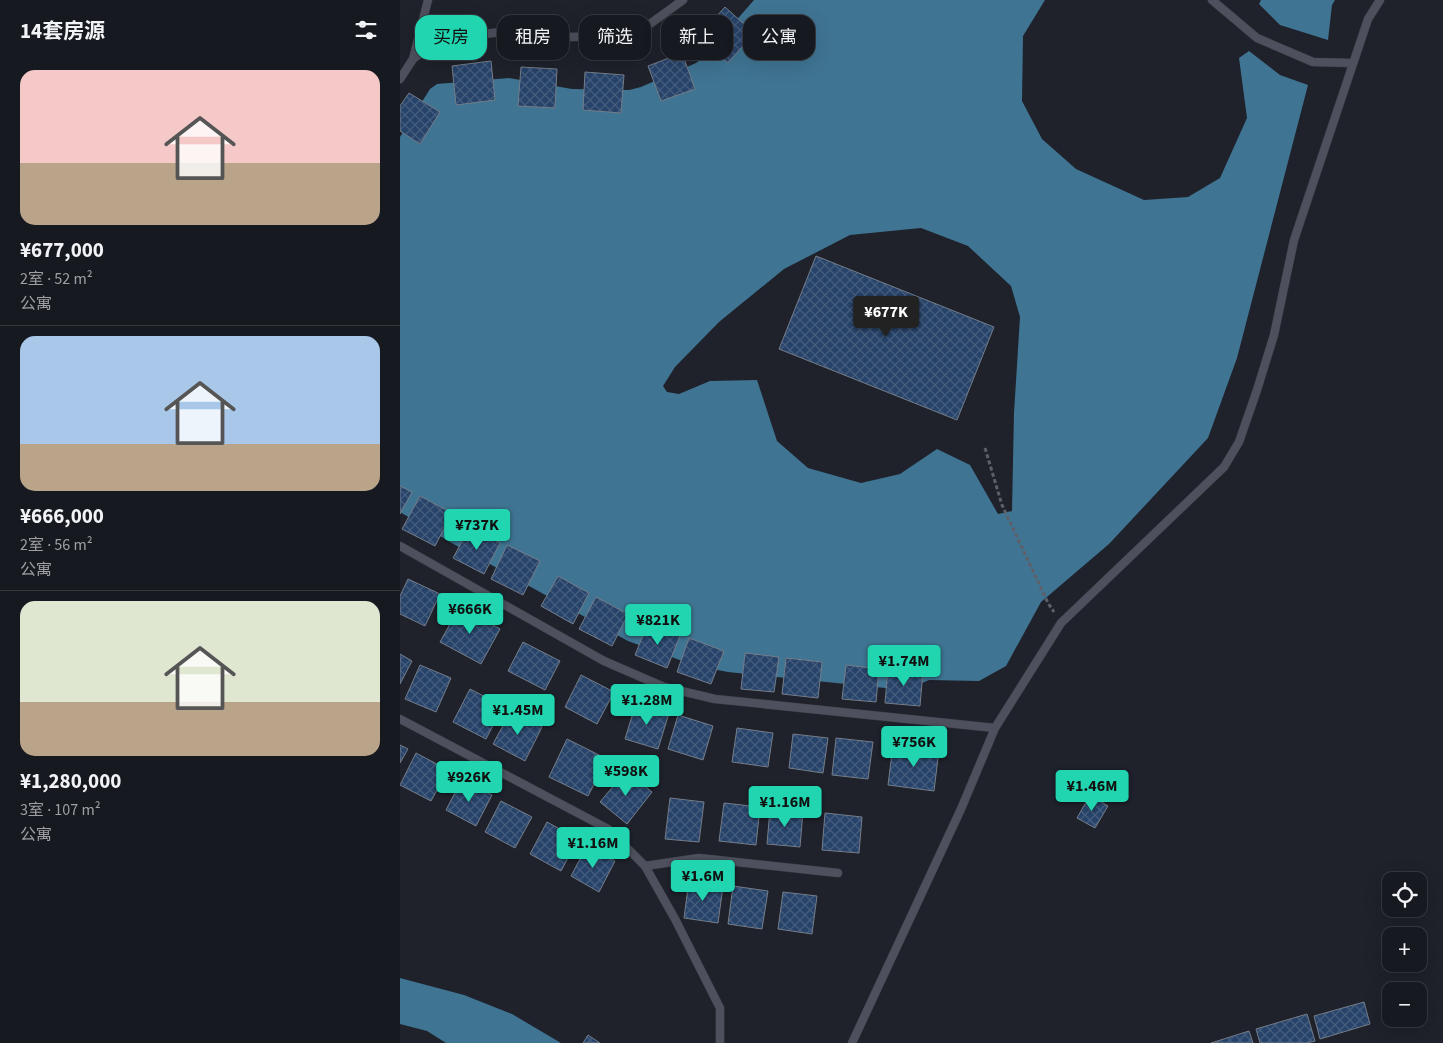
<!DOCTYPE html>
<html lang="zh">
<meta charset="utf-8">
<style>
body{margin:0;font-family:"Source Sans 3","Noto Sans SC",sans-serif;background:#202229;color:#f1f3f6;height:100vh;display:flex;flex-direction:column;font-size:19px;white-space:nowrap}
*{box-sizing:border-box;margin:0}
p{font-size:16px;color:#9ea0a5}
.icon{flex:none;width:28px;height:28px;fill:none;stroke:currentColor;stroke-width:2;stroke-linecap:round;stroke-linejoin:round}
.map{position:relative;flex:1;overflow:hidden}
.side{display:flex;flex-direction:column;background:#171920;width:400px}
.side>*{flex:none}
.hud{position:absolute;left:15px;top:15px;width:475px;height:45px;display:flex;gap:10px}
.fabs{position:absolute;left:982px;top:872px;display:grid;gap:10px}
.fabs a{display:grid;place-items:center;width:45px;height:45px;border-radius:10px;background:#171920;box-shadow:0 5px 20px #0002,0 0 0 1px #36383e;font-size:25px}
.price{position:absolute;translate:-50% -42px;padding:0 11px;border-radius:5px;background:#20d5b0;color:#111;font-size:16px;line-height:32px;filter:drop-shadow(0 1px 2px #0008)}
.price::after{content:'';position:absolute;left:50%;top:30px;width:15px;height:11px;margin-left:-8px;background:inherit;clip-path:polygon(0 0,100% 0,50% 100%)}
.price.on{background:#222;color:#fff}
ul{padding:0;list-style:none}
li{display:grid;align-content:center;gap:10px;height:265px;padding:0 20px}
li+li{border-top:1px solid #36383e}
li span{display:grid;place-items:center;height:155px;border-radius:15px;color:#555}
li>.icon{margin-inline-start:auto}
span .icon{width:90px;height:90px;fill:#fffc;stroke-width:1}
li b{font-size:21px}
h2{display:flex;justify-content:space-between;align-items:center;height:60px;padding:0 20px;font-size:21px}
.chip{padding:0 18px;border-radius:15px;background:#171920;box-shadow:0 5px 20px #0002,0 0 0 1px #36383e;font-size:18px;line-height:45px}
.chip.on{background:#20d5b0;color:#111}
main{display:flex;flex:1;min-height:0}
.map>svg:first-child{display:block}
.water{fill:#3f7492;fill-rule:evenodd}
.building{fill:url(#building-cross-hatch);stroke:#747d89}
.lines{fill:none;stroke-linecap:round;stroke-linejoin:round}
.service-casing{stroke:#3d3f48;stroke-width:9}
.path{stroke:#5e6069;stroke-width:3;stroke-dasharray:4 2.5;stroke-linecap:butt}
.service{stroke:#4e505d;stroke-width:8}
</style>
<main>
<section class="side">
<h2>14套房源<svg class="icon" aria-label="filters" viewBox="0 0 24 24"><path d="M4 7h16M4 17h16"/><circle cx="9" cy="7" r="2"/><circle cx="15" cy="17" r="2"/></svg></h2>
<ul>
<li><span style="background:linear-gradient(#f6c9c9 60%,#b9a48a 0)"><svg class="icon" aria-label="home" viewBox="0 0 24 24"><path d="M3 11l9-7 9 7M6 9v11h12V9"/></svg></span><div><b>¥677,000</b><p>2室 · 52 m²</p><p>公寓</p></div></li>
<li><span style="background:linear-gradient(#a9c7e8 70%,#b9a48a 0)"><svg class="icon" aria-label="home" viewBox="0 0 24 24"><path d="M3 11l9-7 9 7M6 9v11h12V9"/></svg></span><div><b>¥666,000</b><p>2室 · 56 m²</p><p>公寓</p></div></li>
<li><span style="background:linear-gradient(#dfe7d0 65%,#b9a48a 0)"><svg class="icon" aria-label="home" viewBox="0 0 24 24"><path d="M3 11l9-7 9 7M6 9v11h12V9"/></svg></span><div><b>¥1,280,000</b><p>3室 · 107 m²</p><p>公寓</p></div></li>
</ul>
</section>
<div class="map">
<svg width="1043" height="1043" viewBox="0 0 1043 1043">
<defs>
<pattern id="building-cross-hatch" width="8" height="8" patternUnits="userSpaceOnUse" patternTransform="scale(1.25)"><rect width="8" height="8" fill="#274369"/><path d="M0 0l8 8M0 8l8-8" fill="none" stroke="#455d7e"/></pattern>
</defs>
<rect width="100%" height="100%" fill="#1f212b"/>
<path class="water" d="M354,0H645L623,36L622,101L642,139L676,169L744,200L788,197L820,178L847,118L839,58L849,51L880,75L908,85L837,358L808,438L709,544L641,602L606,666L579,681L529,680L505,690L328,672L296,666L228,641L50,542L0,512V137L30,89L37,84L109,78L172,89L229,90L241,87L296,63L304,57ZM521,228L568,246L611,286L620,317L614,413L612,511L598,514L570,465L537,449L500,474L461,483L408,468L377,441L357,380L310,381L279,394L267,392L263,386L275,367L319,322L384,269L450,235Z
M861,0H935L932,5L928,40L880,25L859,4Z
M0,978L64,995L112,1014L161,1043H46L27,1031L0,1024Z"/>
<path class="building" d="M325,7L354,33L328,63L298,37Z
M282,53L295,89L261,101L248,66Z
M91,61L95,100L56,105L52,66Z
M121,67L157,69L155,108L118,106Z
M185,72L224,75L221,113L183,110Z
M9,93L40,112L20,144L0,131V106Z
M416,256L594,327L557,420L379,349Z
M0,486L12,492L0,514Z
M20,496L52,513L35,546L2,529Z
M70,527L100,543L84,574L53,558Z
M107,545L140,561L123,595L91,579Z
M158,576L189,593L173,624L141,606Z
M8,579L40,594L25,626L0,614V596Z
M196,597L228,614L212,646L179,629Z
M60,606L100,629L81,664L40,642Z
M248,623L280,636L267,668L235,655Z
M289,638L324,651L311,684L277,672Z
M123,642L160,661L145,690L108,671Z
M345,653L379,657L374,692L341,689Z
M0,654L12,661L0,684Z
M386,658L422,662L418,698L382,694Z
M20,665L51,678L36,712L5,699Z
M446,665L479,669L476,702L442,699Z
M488,668L523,671L520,706L485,703Z
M181,675L214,692L197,724L165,707Z
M70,689L103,706L86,739L53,722Z
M236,703L269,713L258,749L225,739Z
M111,711L142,727L125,761L93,744Z
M278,715L313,726L303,760L268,749Z
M337,728L373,733L368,767L332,762Z
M393,734L428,738L423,773L389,768Z
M436,738L473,742L468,779L432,775Z
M167,739L207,759L188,796L149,777Z
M0,745L8,749L0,763Z
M493,745L539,750L534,791L488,785Z
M16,753L48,770L31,801L0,785Z
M226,771L252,792L227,824L200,802Z
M62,779L92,795L76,826L46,810Z
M690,795L708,806L695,828L677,818Z
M270,798L304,802L299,842L265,839Z
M101,801L132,817L115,848L85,832Z
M324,803L360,807L356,845L319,841Z
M370,809L403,811L400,847L367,844Z
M425,813L462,817L459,853L422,850Z
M147,822L178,839L161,871L130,854Z
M187,846L215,861L199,892L171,876Z
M289,880L323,886L318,923L284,918Z
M333,886L368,891L362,929L328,924Z
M383,892L417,896L412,934L378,929Z
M964,1002L970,1024L920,1039L914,1016Z
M907,1014L915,1041L907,1043H860L856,1029Z
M849,1031L853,1043H811Z
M188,1035L200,1043H183Z"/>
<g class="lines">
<g class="service-casing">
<path id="service" d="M812,0L857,38L913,62L952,63
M13,59L28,0
M0,79L13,59L33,44L56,37L111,31L169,37L213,36L247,26L283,0
M0,546L204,661L264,687L315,699L595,728
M0,719L208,829L245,866L275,919L320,1008V1043
M245,866L299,858L438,873
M452,1043L561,809L595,728L661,623L824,467L839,442L857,390L874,335L894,240L968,19L980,0"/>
</g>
<path class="path" d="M585,448L602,505L648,603L654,612"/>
<use href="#service" class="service"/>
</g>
</svg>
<div class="fabs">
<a><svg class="icon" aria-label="locate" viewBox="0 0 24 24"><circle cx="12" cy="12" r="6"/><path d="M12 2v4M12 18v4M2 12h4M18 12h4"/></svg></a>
<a>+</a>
<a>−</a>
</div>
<b class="price on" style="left:486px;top:338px">¥677K</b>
<b class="price" style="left:77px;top:551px">¥737K</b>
<b class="price" style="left:70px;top:635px">¥666K</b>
<b class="price" style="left:258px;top:646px">¥821K</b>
<b class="price" style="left:504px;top:687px">¥1.74M</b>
<b class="price" style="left:247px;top:726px">¥1.28M</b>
<b class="price" style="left:118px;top:736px">¥1.45M</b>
<b class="price" style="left:514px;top:768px">¥756K</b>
<b class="price" style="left:226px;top:797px">¥598K</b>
<b class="price" style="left:69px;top:803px">¥926K</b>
<b class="price" style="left:692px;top:812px">¥1.46M</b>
<b class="price" style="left:385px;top:828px">¥1.16M</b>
<b class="price" style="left:193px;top:869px">¥1.16M</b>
<b class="price" style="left:303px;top:902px">¥1.6M</b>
<div class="hud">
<a class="chip on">买房</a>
<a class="chip">租房</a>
<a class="chip">筛选</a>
<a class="chip">新上</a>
<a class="chip">公寓</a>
</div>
</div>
</main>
